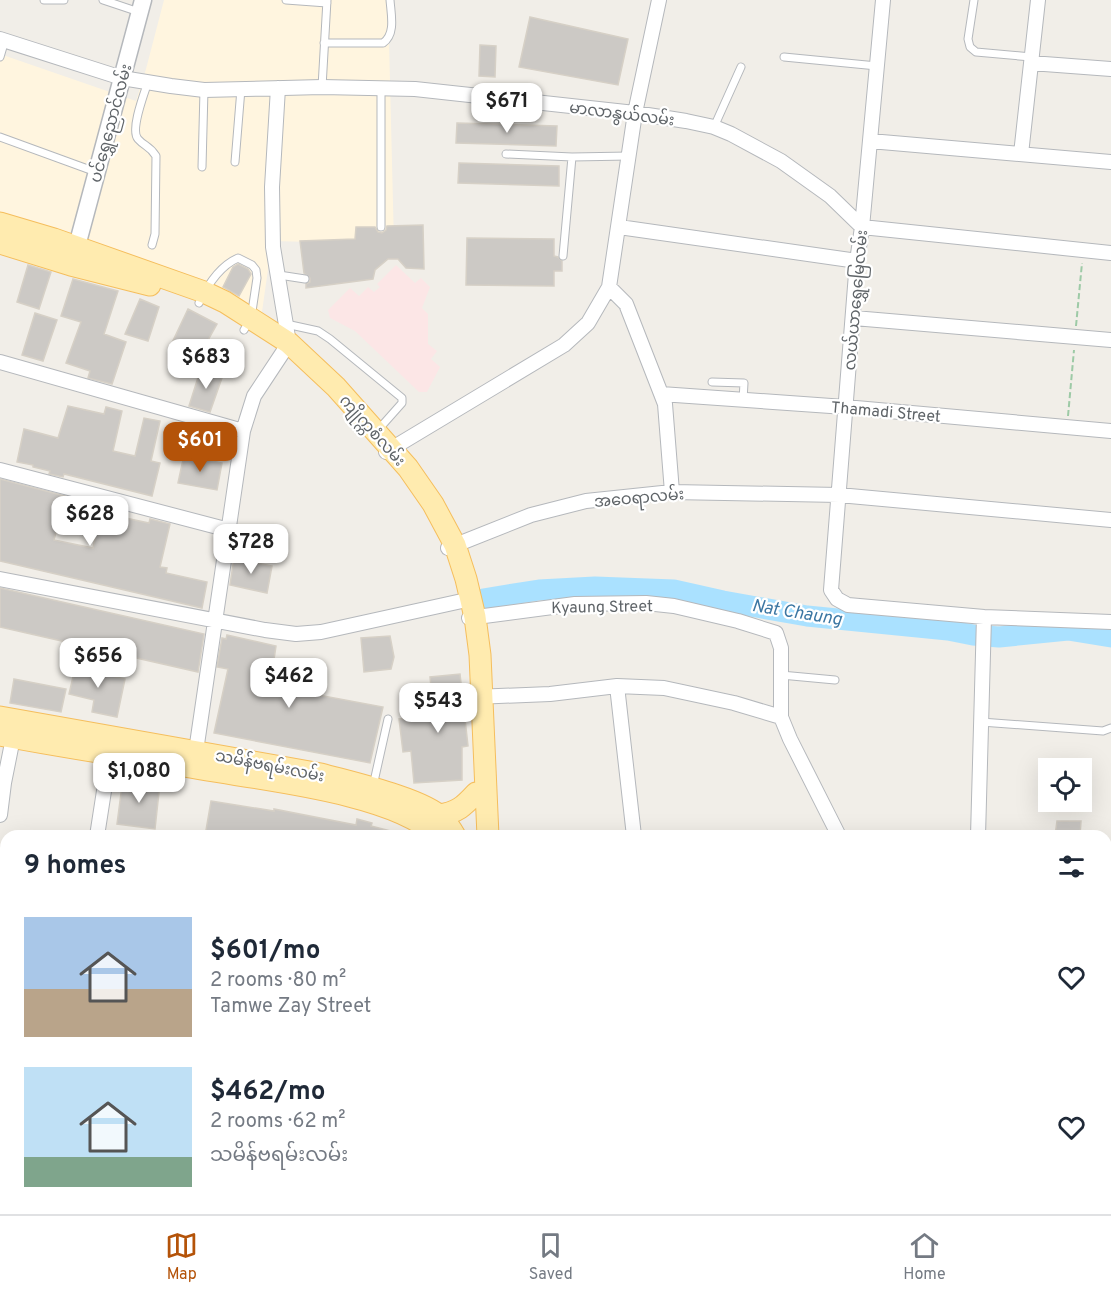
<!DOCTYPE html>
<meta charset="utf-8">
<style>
body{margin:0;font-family:Overpass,"Noto Sans Myanmar",sans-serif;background:#f6f6f7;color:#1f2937;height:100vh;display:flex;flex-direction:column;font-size:22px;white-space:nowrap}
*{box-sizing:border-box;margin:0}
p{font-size:20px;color:#747a83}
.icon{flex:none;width:33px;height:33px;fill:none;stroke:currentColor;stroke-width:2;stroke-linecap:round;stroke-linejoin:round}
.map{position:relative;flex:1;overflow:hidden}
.sheet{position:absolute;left:0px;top:830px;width:1112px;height:386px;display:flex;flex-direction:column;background:#fff;border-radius:18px 18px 0 0;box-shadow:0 6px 24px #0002}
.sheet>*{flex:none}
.controls{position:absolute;left:1038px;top:758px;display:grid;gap:12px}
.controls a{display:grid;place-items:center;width:54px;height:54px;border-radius:0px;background:#fff;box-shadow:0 6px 24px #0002;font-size:30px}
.price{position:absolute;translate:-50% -51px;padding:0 14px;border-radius:12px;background:#fff;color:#222;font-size:20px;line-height:39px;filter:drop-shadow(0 2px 3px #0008)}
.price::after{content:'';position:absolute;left:50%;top:36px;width:18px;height:14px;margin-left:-9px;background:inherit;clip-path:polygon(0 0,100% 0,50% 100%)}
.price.active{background:#b45309;color:#fff}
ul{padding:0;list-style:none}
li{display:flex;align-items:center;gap:18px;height:150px;padding:0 24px}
li span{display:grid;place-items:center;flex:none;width:168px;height:120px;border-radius:0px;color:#555}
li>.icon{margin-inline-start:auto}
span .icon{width:72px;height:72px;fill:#fffc;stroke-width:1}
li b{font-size:26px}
h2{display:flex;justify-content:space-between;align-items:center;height:72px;padding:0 24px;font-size:26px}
.tabs{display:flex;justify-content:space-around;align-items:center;height:84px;border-top:2px solid #e0e1e3;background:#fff;font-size:16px;color:#747a83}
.tabs a{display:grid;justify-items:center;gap:3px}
.tabs .active{color:#b45309}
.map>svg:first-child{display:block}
.commercial{fill:#fff5df}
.medical{fill:#fce6e6}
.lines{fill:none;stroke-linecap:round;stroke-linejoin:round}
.river{stroke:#aae1ff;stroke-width:21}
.building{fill:#ccc9c5;stroke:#d6d0c6;stroke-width:1.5}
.service-casing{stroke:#b5b8bc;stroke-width:9}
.minor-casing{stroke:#b5b8bc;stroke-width:16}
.tertiary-casing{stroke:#b5b8bc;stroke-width:19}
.primary-casing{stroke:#f5be5d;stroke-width:23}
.path{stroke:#9dcaa6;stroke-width:2;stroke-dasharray:6 3;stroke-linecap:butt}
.service{stroke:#fff;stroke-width:7}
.minor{stroke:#fff;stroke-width:14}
.tertiary{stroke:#fff;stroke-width:16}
.primary{stroke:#ffebaf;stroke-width:21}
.labels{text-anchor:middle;stroke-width:4.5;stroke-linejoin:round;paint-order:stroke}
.street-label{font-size:16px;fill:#5f6468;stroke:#fff}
.water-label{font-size:18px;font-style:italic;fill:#3c77a3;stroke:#fff}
</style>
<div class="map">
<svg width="1111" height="1214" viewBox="0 0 1111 1214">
<rect width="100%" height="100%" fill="#f1eee8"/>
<path class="commercial" d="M164,0H388L394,244L272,241L261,319L0,217V54L136,101L146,69Z"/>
<path class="medical" d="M396,265L415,283L421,278L430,287L422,308L428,314V344L437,351L431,359L440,367L427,392H419L355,331L330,318L328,310L350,288L359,296L368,287L374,292L380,287L377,284Z
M6,1158V1209H83L84,1214H0V1160Z"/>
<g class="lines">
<path class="river" d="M483,599L539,590L595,587L674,590L723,601L807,616L948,630L973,635L999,637L1068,630L1111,637"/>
</g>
<path class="building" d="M530,17L628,39L618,85L519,67Z
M480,45L496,46L495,77L479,76Z
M457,123L557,126L556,146L456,143Z
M459,163L559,166V186L458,183Z
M423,225L424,269L406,268L398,259H388L375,270L373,279L306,288V284L310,282V278L304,273L300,241L355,239L356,227H375L378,232L382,233L386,230L387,226Z
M467,238L554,239V256L558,257L562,261V271H554V286L466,285Z
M238,264L248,269L251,274L239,296L223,287L233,267Z
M28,265L51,272L39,309L17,302Z
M73,279L118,291L104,334L126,342L112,384L88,378L90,371L66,363L81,322L61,316Z
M140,299L159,307L148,341L125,334Z
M188,309L217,324L198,358L171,345Z
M35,313L57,320L43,361L22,355Z
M201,368L223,375L210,412L189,406Z
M68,406L104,414L106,407L122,411L113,451L135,456L144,418L160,421L151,461L160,463L152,496L64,474L63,477L49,474L50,471L33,467V465L17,462L24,429L58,438Z
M184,455L222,463L217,490L178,483Z
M0,479L65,496L54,540L93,548L101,507L117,510L116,516L149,523L150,519L170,524L160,567L167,568L166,573L207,582L202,608L0,561Z
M234,558L272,566L267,593L230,585Z
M0,588L204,634L198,672L0,627Z
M227,635L276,646L270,686L383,707L370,763L214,733L228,669L217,667L222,638L226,639Z
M390,636L394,657L391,669L364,672L361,638Z
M76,664L99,669L98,673L125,679L117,717L92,712L94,700L69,694Z
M460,674L468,746L462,747V780L414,783L411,751L403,752L399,719L434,716L430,677Z
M14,679L66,689L61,712L10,703Z
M123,778L160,783L155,829L117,824Z
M211,801L274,811V809L356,825L357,819L372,823L371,826L395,832V836H205Z
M1057,821H1081L1080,836H1055Z"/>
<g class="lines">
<g class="service-casing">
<path id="service" d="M44,0H64
M103,0L139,12
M286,0L327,3
M974,0L968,39L970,47L976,52L1031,57
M324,43H383C396,34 391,14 390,0
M0,57L5,40
M784,57L877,66
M148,82C144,94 130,130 138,139C145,147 149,145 156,156L155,234L152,245
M322,87L327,0
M381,88V227
M714,127L741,67
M0,137L96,172
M506,154L572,157L629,156
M235,162L241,89
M202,167L204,90
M563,256L572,157
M279,275L305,279
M199,303C207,286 220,266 238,258L252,265L256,270L257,278L251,318L244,330
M286,324L318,331L330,339L402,398V403L378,430
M712,382L744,383L743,400
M781,675L835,680
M981,722L1103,731L1111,728
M373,786L388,719
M12,1214L25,1209
M857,1214L861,1209"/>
</g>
<g class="minor-casing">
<path id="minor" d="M883,0L862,227L857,261L831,590L837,599L848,605L984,617L1111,622
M0,39L122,78L171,86L204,90L322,87L415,89L635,113L686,121L714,127L731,134L781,161L830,196L862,227L1111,253
M1031,63L1111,69
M870,141L1111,162
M1021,154L1038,0
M619,227L857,261
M609,287L626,304L665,404L672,492
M854,318L1111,340
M0,362L243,431
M661,394L845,407L1111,431
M386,452L564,345L588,323L609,287L635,113L659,0
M0,470L229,530
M448,548L531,515L586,501L672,492L839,495L1111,520
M0,579L265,630L296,634L321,632L471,599
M469,618L575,604L646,603L674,606L738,621L776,633L781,648V717L790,739L839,836
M617,686L634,836
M475,697L550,694L617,686L664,688L734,703L781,717
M196,751L243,431L254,396L289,343L273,247L272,187L278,88
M0,815L4,783L13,738
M97,836L111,746
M978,836L984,617
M1106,890H1111
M0,909H6
M0,989H6
M0,1066H6
M1106,1148L1111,1149
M1106,1198H1111
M374,1209V1214
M294,1214V1209
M561,1214V1209
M626,1214L628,1209
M986,1214L987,1209
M1087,1214V1209"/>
</g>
<g class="tertiary-casing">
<path id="tertiary" d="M74,257L143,0"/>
</g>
<g class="primary-casing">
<path id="primary" d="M0,223L54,239L204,292L225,302L289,343L336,387L408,468L433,504L455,545L466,579L475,617L480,655L488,836
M0,243L71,265L150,285
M0,717L321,774C349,782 421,798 441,817C446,822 451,829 455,836
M0,735C69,748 138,758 207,770C266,780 396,794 437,836
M439,815C457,813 464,806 476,793
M806,1209L812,1214
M835,1209L843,1214
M473,1214L474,1209
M489,1214V1209"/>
</g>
<path class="path" d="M1076,326L1082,263
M1068,416L1074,350"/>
<use href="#service" class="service"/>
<use href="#minor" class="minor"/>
<use href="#tertiary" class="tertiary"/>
<use href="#primary" class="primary"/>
</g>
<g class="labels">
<g class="street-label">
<text transform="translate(622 113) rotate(7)" y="6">မာလာနွယ်လမ်း</text>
<text transform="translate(110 123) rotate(-75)" y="6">ပင်ရွှေညောင်လမ်း</text>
<text transform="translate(855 300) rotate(-85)" y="6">လယ်ယာရွှေမြေလမ်း</text>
<text transform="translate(886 411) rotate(5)" y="6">Thamadi Street</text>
<text transform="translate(373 430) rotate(48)" y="6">ကျိုက္ကစံလမ်း</text>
<text transform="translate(639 497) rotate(-5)" y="6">အဝေရာလမ်း</text>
<text transform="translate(602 606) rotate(-1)" y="6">Kyaung Street</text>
<text transform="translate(270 765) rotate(11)" y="6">သမိန်ဗရမ်းလမ်း</text>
</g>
<g class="water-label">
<text transform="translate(797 612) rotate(9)" y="6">Nat Chaung</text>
</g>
</g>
</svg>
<div class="controls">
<a><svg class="icon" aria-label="locate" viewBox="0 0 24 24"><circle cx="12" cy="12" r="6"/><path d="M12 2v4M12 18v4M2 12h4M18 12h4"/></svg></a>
</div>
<b class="price" style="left:507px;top:134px">$671</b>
<b class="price" style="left:206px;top:390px">$683</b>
<b class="price active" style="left:200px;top:473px">$601</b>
<b class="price" style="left:90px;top:547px">$628</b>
<b class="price" style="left:251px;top:575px">$728</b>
<b class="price" style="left:98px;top:689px">$656</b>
<b class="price" style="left:289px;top:709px">$462</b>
<b class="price" style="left:438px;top:734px">$543</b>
<b class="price" style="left:139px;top:804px">$1,080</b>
<section class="sheet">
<h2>9 homes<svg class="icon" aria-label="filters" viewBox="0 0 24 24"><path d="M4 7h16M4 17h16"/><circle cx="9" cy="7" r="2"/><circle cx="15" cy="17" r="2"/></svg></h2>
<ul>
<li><span style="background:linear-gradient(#a9c7e8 60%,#b9a48a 0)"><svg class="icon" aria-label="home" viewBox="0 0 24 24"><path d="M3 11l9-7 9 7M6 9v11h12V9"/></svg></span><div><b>$601/mo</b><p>2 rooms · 80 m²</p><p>Tamwe Zay Street</p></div><svg class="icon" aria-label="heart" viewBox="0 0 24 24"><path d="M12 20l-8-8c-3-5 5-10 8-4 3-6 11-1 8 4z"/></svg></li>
<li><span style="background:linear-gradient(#bfe0f5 75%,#7fa58c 0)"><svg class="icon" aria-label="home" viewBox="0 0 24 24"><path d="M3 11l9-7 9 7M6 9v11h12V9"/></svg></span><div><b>$462/mo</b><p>2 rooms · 62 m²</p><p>သမိန်ဗရမ်းလမ်း</p></div><svg class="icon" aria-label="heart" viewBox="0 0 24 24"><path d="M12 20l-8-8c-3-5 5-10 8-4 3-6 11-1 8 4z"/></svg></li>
</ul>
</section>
</div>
<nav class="tabs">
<a class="active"><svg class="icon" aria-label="map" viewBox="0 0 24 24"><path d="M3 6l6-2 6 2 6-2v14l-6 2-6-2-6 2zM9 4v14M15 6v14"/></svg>Map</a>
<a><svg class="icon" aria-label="saved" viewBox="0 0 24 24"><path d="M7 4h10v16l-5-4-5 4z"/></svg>Saved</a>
<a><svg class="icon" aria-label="home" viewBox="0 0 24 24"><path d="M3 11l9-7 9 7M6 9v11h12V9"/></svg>Home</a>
</nav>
